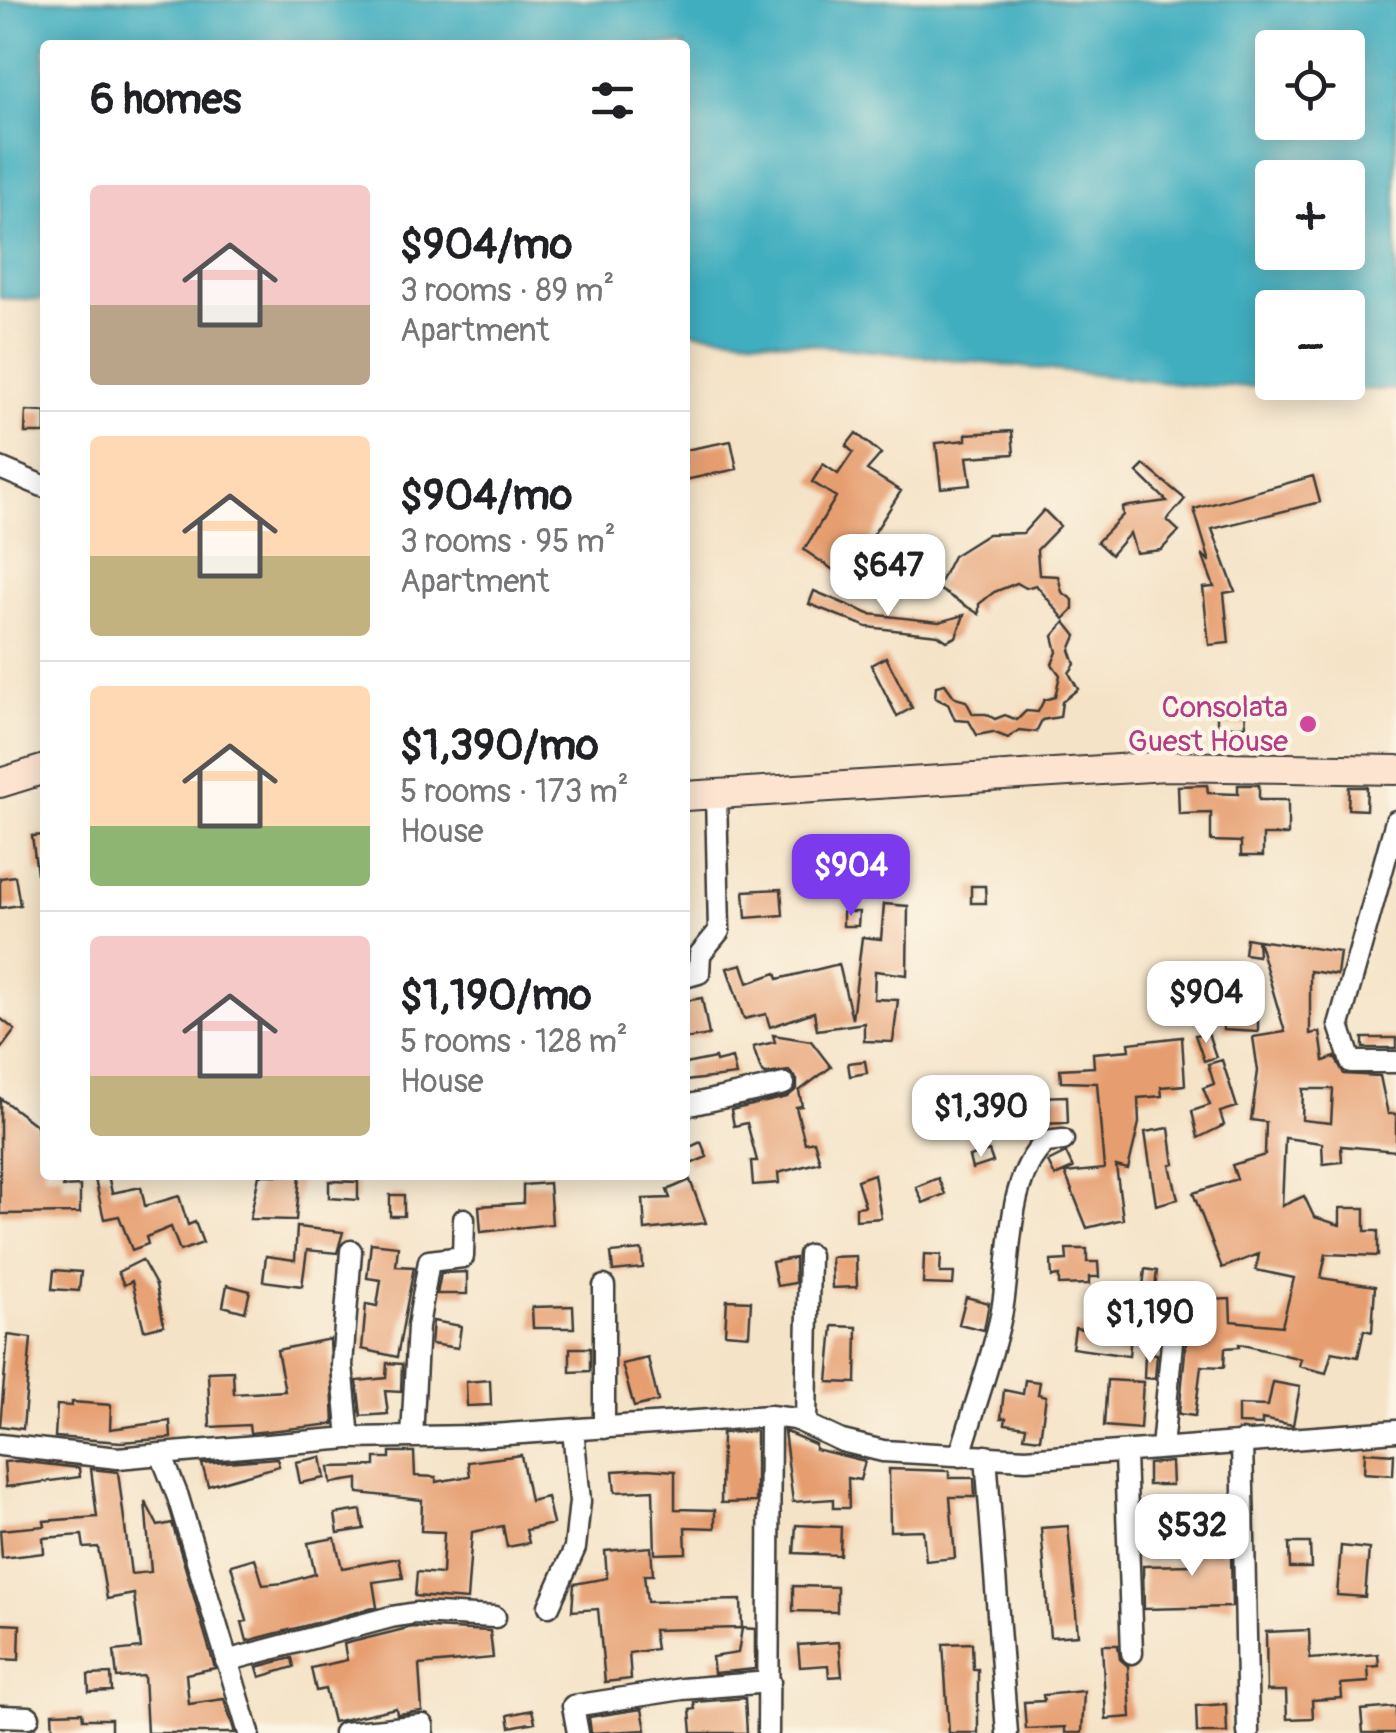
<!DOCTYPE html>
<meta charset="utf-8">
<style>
body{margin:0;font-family:Pangolin,sans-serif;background:#f2f2f2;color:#202124;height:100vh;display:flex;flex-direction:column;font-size:38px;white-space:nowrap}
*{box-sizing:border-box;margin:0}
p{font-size:32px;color:#757577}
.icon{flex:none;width:55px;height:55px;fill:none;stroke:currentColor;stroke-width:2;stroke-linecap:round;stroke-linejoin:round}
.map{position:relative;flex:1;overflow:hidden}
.details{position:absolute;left:40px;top:40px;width:650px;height:1140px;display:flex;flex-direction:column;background:#fff;border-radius:10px;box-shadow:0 5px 25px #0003}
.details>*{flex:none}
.controls{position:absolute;left:1255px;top:30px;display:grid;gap:20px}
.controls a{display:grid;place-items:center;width:110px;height:110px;border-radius:10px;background:#fff;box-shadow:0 5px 25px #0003;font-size:50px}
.price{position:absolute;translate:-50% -85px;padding:0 22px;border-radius:20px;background:#fff;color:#222;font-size:32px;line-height:65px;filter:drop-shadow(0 2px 5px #0008)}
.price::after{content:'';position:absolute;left:50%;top:60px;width:30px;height:22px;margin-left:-15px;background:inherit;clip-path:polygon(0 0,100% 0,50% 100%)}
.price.selected{background:#7c3aed;color:#fff}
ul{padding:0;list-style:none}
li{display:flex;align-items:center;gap:30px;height:250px;padding:0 50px}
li+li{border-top:2px solid #e0e0e0}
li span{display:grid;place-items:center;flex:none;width:280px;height:200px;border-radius:10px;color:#555}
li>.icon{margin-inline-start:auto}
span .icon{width:120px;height:120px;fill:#fffc;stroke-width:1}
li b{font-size:42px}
h2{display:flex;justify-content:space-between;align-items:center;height:120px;padding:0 50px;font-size:42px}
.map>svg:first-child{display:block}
.water{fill:#41aebf;stroke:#2e656e;stroke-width:2.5;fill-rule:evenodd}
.building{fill:#e69e70;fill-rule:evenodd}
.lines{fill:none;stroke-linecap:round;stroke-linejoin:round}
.street-casing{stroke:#3c3a36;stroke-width:25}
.secondary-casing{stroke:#3c3a36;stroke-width:32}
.street{stroke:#fff;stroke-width:20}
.secondary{stroke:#fde4d1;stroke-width:28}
.hotel-dot{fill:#d1479c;stroke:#fcf5e5;stroke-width:4}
.labels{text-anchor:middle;stroke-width:9;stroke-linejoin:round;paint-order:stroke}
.hotel-label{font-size:30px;fill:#b23c85;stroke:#fcf5e5;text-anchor:end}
</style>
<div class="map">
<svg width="1396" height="1733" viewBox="0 0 1396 1733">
<rect width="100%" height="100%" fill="#fcf5e5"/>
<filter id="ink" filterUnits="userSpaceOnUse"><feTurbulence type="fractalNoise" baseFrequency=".01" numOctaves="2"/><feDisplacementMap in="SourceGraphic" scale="20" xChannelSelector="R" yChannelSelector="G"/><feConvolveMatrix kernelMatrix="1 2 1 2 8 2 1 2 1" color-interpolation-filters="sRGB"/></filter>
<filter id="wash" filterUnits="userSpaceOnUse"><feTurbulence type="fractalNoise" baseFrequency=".0048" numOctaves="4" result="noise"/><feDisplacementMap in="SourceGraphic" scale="40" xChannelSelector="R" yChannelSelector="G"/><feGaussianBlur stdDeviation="2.25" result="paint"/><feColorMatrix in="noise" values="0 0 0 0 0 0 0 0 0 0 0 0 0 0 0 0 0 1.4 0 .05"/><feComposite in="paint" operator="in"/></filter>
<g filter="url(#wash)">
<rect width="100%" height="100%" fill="#f4e3c7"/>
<path class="water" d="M0,0H1396V390L1189,385L685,331V45H45V300L0,298ZM1272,48H1348V122H1272ZM1272,178H1348V252H1272ZM1272,308H1348V382H1272Z"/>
<g id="blocks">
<path class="building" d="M26,411L45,412V433H25Z
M1012,431L1014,454L967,457L971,485L941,488L936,443L966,440V434Z
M856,433L881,454L867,470L901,491L857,560L850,556L838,573L804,550L836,497L812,482L823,464L838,474L853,452L846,446Z
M731,441L737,469L685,480V450Z
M1144,465L1185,499L1167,520L1179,531L1161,550L1136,553L1130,533L1111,555L1097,542L1123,515L1122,507L1167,501L1137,472Z
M1313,476L1320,502L1212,529L1235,591L1224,593L1229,643L1209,645L1203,588L1214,587L1202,554L1210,562L1194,509Z
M1044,510L1060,526L1037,550L1039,575L1058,576L1062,592L1073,600V610L1064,619L1036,585L1026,588L1017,583L994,592L979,604V614L937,588L953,556L988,534L1023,533Z
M814,591L869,614L939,622L964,615L956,637L947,641L938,635L867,627L809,604Z
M1065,622L1076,636L1070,650L1075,664L1069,673L1078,689L1062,702L1060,717L1042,720L1036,732L1019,730L1008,738L993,732L977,735L969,721L955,720L948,704L935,698L936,686L945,684L955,698L966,701L973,714H986L995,719L1005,715L1017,720L1026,711L1038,712L1044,700L1055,697L1060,675L1052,664L1057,652L1053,636Z
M886,657L912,708L897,716L871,665Z
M1217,711H1245L1246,726H1217Z
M1207,785L1208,793L1238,794V785H1259V800H1288V835H1263V856H1241V842L1211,841V813L1179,814L1178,786Z
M1349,787H1367L1366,810L1348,809Z
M45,835V872L37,873L32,836Z
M15,876L20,905L0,908V878Z
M971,886H985L986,903H971Z
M781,889L783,915L746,918L744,891Z
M884,904L908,906L907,975L875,971L874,999L898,1000L893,1042L864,1041V1023L817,1030L814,1012L770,1027L766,1014L744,1019L727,968L742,964L748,983L776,973L778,979L839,964L852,1019L862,937L881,939Z
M843,912H859L858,926H843Z
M1246,938L1257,940L1258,956L1244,954Z
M1258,940L1340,952L1337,975L1310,971V1034L1320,1032L1324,1061L1335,1057L1344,1074L1380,1076L1388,1114H1396V1151L1341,1146L1342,1162L1323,1164L1322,1143L1285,1138L1282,1206L1304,1196L1314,1217L1340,1225V1208H1365V1231H1378V1256L1326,1254L1321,1278L1375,1286L1372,1332L1364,1330L1358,1357L1332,1352L1326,1373L1299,1366L1301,1359L1239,1344V1347L1225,1348L1224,1367L1201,1366L1195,1416L1179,1414L1190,1301L1186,1291L1210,1294V1300L1230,1299L1231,1321L1282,1326L1294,1278L1256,1270L1259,1254L1222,1268L1193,1193L1237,1179L1232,1165L1265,1155L1266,1122L1251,1120L1258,1071L1253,1037L1285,1032ZM1303,1089H1333L1331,1123L1302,1120Z
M1242,982L1258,986V1032L1223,1030V998H1239Z
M702,998L709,1035L685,1039V1001Z
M0,1018L15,1030L0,1050Z
M1208,1033L1216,1057L1204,1061L1195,1035Z
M773,1035L811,1041L831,1067L799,1091L802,1106L796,1107L805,1143L814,1141L820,1162L778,1173L779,1183L753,1185L751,1161H757L747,1123L734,1126L731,1110L787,1097L797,1089V1080L789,1071L765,1074L761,1070L753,1047L775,1042Z
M1182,1037L1185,1085L1161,1087L1162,1096L1138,1098L1139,1123L1128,1169L1116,1166L1123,1219L1087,1228L1065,1173L1104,1169L1097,1083L1061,1082L1060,1069L1094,1067L1093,1053L1130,1050L1129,1043Z
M1363,1038H1396V1048H1363Z
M715,1058L716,1062L732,1058L736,1075L685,1081V1064Z
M1222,1060L1237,1107L1220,1112L1224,1125L1198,1138L1192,1111L1210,1105L1203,1088L1214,1084L1208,1064Z
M865,1061L867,1073L850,1076L848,1063Z
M1067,1096L1068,1123L1038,1124L1037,1097Z
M0,1098L37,1126L45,1175H63V1187L80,1186V1213L0,1214Z
M1169,1128L1174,1164L1170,1165L1178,1199L1156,1205L1145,1132Z
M701,1142L707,1157L688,1165L685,1149Z
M989,1151L993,1162L972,1169L969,1157Z
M1066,1153L1073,1168L1055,1176L1048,1162Z
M874,1174L881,1218L856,1220V1207L865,1206L857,1180Z
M94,1175H108L112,1193L141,1187L145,1206L179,1196L188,1225L195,1222L203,1243L180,1251L171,1227L146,1237L148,1244L132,1250L119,1216L104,1219Z
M259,1175H300L296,1220L250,1219Z
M938,1178L945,1194L923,1203L916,1187Z
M690,1180L706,1223L645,1230L643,1199L670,1198L667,1190Z
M329,1181L358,1182V1200L329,1198Z
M549,1183L552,1224L481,1232L479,1206L523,1203V1185Z
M390,1195H404V1216H390Z
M297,1227L343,1232L337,1253L307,1250L302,1286L263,1281L266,1256L295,1260Z
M371,1243L398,1246L396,1266L414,1267L397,1357L362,1349L366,1304L377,1306L381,1280L367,1278Z
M1066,1249H1087V1262H1098L1099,1277H1089V1284L1059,1285V1276L1052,1277L1051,1261L1067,1260Z
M642,1250L643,1268L613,1271L611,1253Z
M924,1254L941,1255L940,1273H954L953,1285L923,1284Z
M856,1256L857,1287L832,1288L831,1257Z
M795,1258V1283L777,1286L772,1262Z
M142,1260L156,1285L164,1325L144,1330L132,1281L124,1285L118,1272Z
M1145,1269L1157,1271L1155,1288L1143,1286Z
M54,1270L81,1272L79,1291L52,1289Z
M467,1272V1294H437L441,1273Z
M227,1285L250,1291L245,1312L223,1306Z
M966,1297L989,1303L984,1330L959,1324Z
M727,1300L751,1301L749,1335L725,1333Z
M573,1306L574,1328H533L532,1307Z
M1105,1311L1133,1313L1129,1356L1072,1348L1075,1328L1103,1331Z
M433,1321L461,1326L458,1348L431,1344Z
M833,1326L857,1327L856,1383L828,1382Z
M8,1335L31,1338L23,1429L0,1426Z
M330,1339L334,1424L250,1433L249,1425L210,1427L208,1372L233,1371L234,1394L285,1391L277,1350Z
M570,1348H590V1371L570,1372Z
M1145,1353L1157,1354L1155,1379L1144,1378Z
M648,1358L658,1401L634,1407L622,1364Z
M387,1363L402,1364L401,1392L385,1391L388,1414L361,1416L357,1381L386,1378Z
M490,1380L491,1405L467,1406L466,1382Z
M1025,1380L1040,1382L1038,1394L1046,1396L1040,1439L1024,1437L1026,1427L1005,1424L1006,1418H1001L1004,1390L1023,1394Z
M1107,1380L1143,1382L1140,1429L1104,1426Z
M1273,1382L1300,1387L1293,1425L1262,1419V1425L1238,1424V1405L1268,1406Z
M72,1402L111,1405L110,1429L170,1421L171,1438L121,1442L55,1437L57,1405L72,1406Z
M756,1431V1502L721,1503L722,1433Z
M784,1431L815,1444V1449L865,1461L860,1480L848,1478L849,1508H833V1499L793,1502Z
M390,1452H414L415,1476L436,1477V1482L470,1476L468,1462L521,1455L530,1501L547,1497L553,1524L526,1530L529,1543L507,1547L503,1526L472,1532L467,1600L415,1596L417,1572L442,1574L444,1532L421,1531L422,1500L358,1493V1479L331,1483L329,1467L375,1466V1458H390Z
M1365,1452L1394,1454L1393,1475L1364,1473Z
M321,1457L325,1478L300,1483L296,1462Z
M277,1458L279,1466L208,1486L202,1464Z
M18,1461L79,1468L80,1477L6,1487L4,1462Z
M1171,1462L1172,1485H1148V1464Z
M91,1469L118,1472L131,1574L151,1572L145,1501L158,1526L172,1523L215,1668L186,1674L189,1704L224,1699L235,1733H147L144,1676L117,1678L114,1651L141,1648L134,1594L107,1599L98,1547L84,1548L82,1535L43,1538L44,1553L2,1558L0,1530L45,1526L44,1521L97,1517Z
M648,1469L675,1471V1509L715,1510V1528L685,1527L686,1553L655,1554L653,1490L615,1492L613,1471Z
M889,1469L949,1471V1478H974L975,1497H950L955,1558L926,1561L923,1530L890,1531Z
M1201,1507V1529H1176V1508Z
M361,1510L364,1529L338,1533L335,1514Z
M796,1525L841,1527L840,1555L794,1553Z
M1206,1525H1222L1223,1553L1231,1552L1232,1607L1144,1609L1143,1566L1193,1565V1554L1207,1553Z
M1068,1526L1078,1635L1050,1637L1041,1528Z
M335,1538L342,1568L399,1558L403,1578L373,1582L377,1607L247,1641L242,1622L247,1621L231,1565L255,1558L263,1585L284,1583L315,1574L308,1543Z
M1289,1543H1310L1311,1568H1290Z
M1341,1546L1369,1549L1365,1597L1337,1595Z
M651,1547L653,1575H644L647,1602L741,1600L742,1628L755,1629V1669L714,1673L712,1657L738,1653L742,1628L653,1630L656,1649L629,1653L631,1679L605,1682L598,1609L572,1611L574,1584L607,1578L605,1551Z
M793,1586L837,1587V1612L793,1611Z
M0,1624L20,1625L19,1660L0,1659Z
M412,1627L490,1631L493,1658L419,1665L422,1711L397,1714L396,1708L333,1722L325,1689L316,1691L311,1668L347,1660L344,1644Z
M1309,1630L1310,1659L1378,1654L1379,1666L1368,1667L1369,1682L1341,1684L1342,1698L1312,1700L1313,1718L1287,1719L1286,1691H1267L1266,1632Z
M839,1642L842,1676L829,1677L828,1665L800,1667L798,1645Z
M972,1643L973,1669H978V1733H949L943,1644Z
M1102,1645H1118L1120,1659L1128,1666L1131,1717L1106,1719Z
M292,1658L294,1667L260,1677L257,1667Z
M111,1674L112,1691L89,1692L88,1675Z
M1084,1691L1082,1733H1065V1727L1026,1729L1024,1702L1044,1701L1043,1695Z
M745,1698L747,1733H692L690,1710L695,1709L694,1702Z
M1226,1704L1227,1733H1197L1196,1706Z
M1396,1707V1733H1363L1361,1710Z
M642,1709L646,1730L591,1733L589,1717Z
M532,1710L535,1722L510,1727L508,1715Z
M82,1712L83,1719H111V1733H53L52,1713Z"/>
</g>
</g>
<g filter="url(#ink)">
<use href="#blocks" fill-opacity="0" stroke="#3c3a36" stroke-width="2.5"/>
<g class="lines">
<g class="street-casing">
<path id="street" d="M0,468L45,487
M1396,821L1339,1025L1351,1062H1396
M685,977L699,973L700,954L719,931L716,794
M685,1106L784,1084
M806,1423L809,1255
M604,1428V1286
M412,1437L418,1326L429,1261L463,1257L464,1219
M349,1438L342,1365L351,1251
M1242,1441L1248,1733
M0,1445L118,1458L161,1454L178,1497L249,1733
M1162,1448L1176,1300
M161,1454L349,1438L477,1436L770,1416L795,1419L842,1441L883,1451L1026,1459L1396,1431
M1125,1454L1132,1653
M960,1456C973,1410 991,1363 1001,1316C1012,1265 1004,1179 1046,1142L1063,1140
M986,1456L1007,1733
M549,1606L575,1548L580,1501L573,1430
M226,1661L391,1617L416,1613L495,1617
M0,1716L29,1717
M344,1733L423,1725V1733
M578,1733L573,1706L682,1689L770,1682
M768,1733L770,1416"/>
</g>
<g class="secondary-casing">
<path id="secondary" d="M0,783L45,769
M685,796L1166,766L1396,770"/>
</g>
<use href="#street" class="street"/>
<use href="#secondary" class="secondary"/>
</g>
</g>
<circle class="hotel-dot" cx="1308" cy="724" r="10"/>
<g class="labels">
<g class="hotel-label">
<text x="1288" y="717">Consolata<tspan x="1288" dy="34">Guest House</tspan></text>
</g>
</g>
</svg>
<div class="controls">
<a><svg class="icon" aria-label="locate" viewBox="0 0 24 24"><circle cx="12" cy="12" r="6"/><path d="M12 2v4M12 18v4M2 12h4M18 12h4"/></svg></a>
<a>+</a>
<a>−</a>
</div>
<b class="price" style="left:888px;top:619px">$647</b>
<b class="price selected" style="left:851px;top:919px">$904</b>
<b class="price" style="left:1206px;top:1046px">$904</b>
<b class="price" style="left:981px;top:1160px">$1,390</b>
<b class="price" style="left:1150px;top:1366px">$1,190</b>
<b class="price" style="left:1192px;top:1579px">$532</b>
<section class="details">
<h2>6 homes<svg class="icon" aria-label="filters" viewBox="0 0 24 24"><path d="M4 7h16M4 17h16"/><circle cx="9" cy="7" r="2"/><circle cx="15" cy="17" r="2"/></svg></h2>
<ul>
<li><span style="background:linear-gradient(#f6c9c9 60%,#b9a48a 0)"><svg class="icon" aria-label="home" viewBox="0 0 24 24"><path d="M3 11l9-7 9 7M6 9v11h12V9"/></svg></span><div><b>$904/mo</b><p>3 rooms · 89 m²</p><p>Apartment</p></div></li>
<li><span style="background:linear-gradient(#ffd9b3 60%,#c2b280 0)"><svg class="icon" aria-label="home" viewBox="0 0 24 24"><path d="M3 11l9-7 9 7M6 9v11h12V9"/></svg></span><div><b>$904/mo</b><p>3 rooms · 95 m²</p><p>Apartment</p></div></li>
<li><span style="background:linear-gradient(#ffd9b3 70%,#8fb573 0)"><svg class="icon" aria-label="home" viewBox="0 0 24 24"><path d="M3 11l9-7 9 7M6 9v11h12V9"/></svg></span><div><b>$1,390/mo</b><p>5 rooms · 173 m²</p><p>House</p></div></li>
<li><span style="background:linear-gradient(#f6c9c9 70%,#c2b280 0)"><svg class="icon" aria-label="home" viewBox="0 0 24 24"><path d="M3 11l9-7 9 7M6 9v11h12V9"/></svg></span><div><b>$1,190/mo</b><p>5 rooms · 128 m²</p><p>House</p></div></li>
</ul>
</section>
</div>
